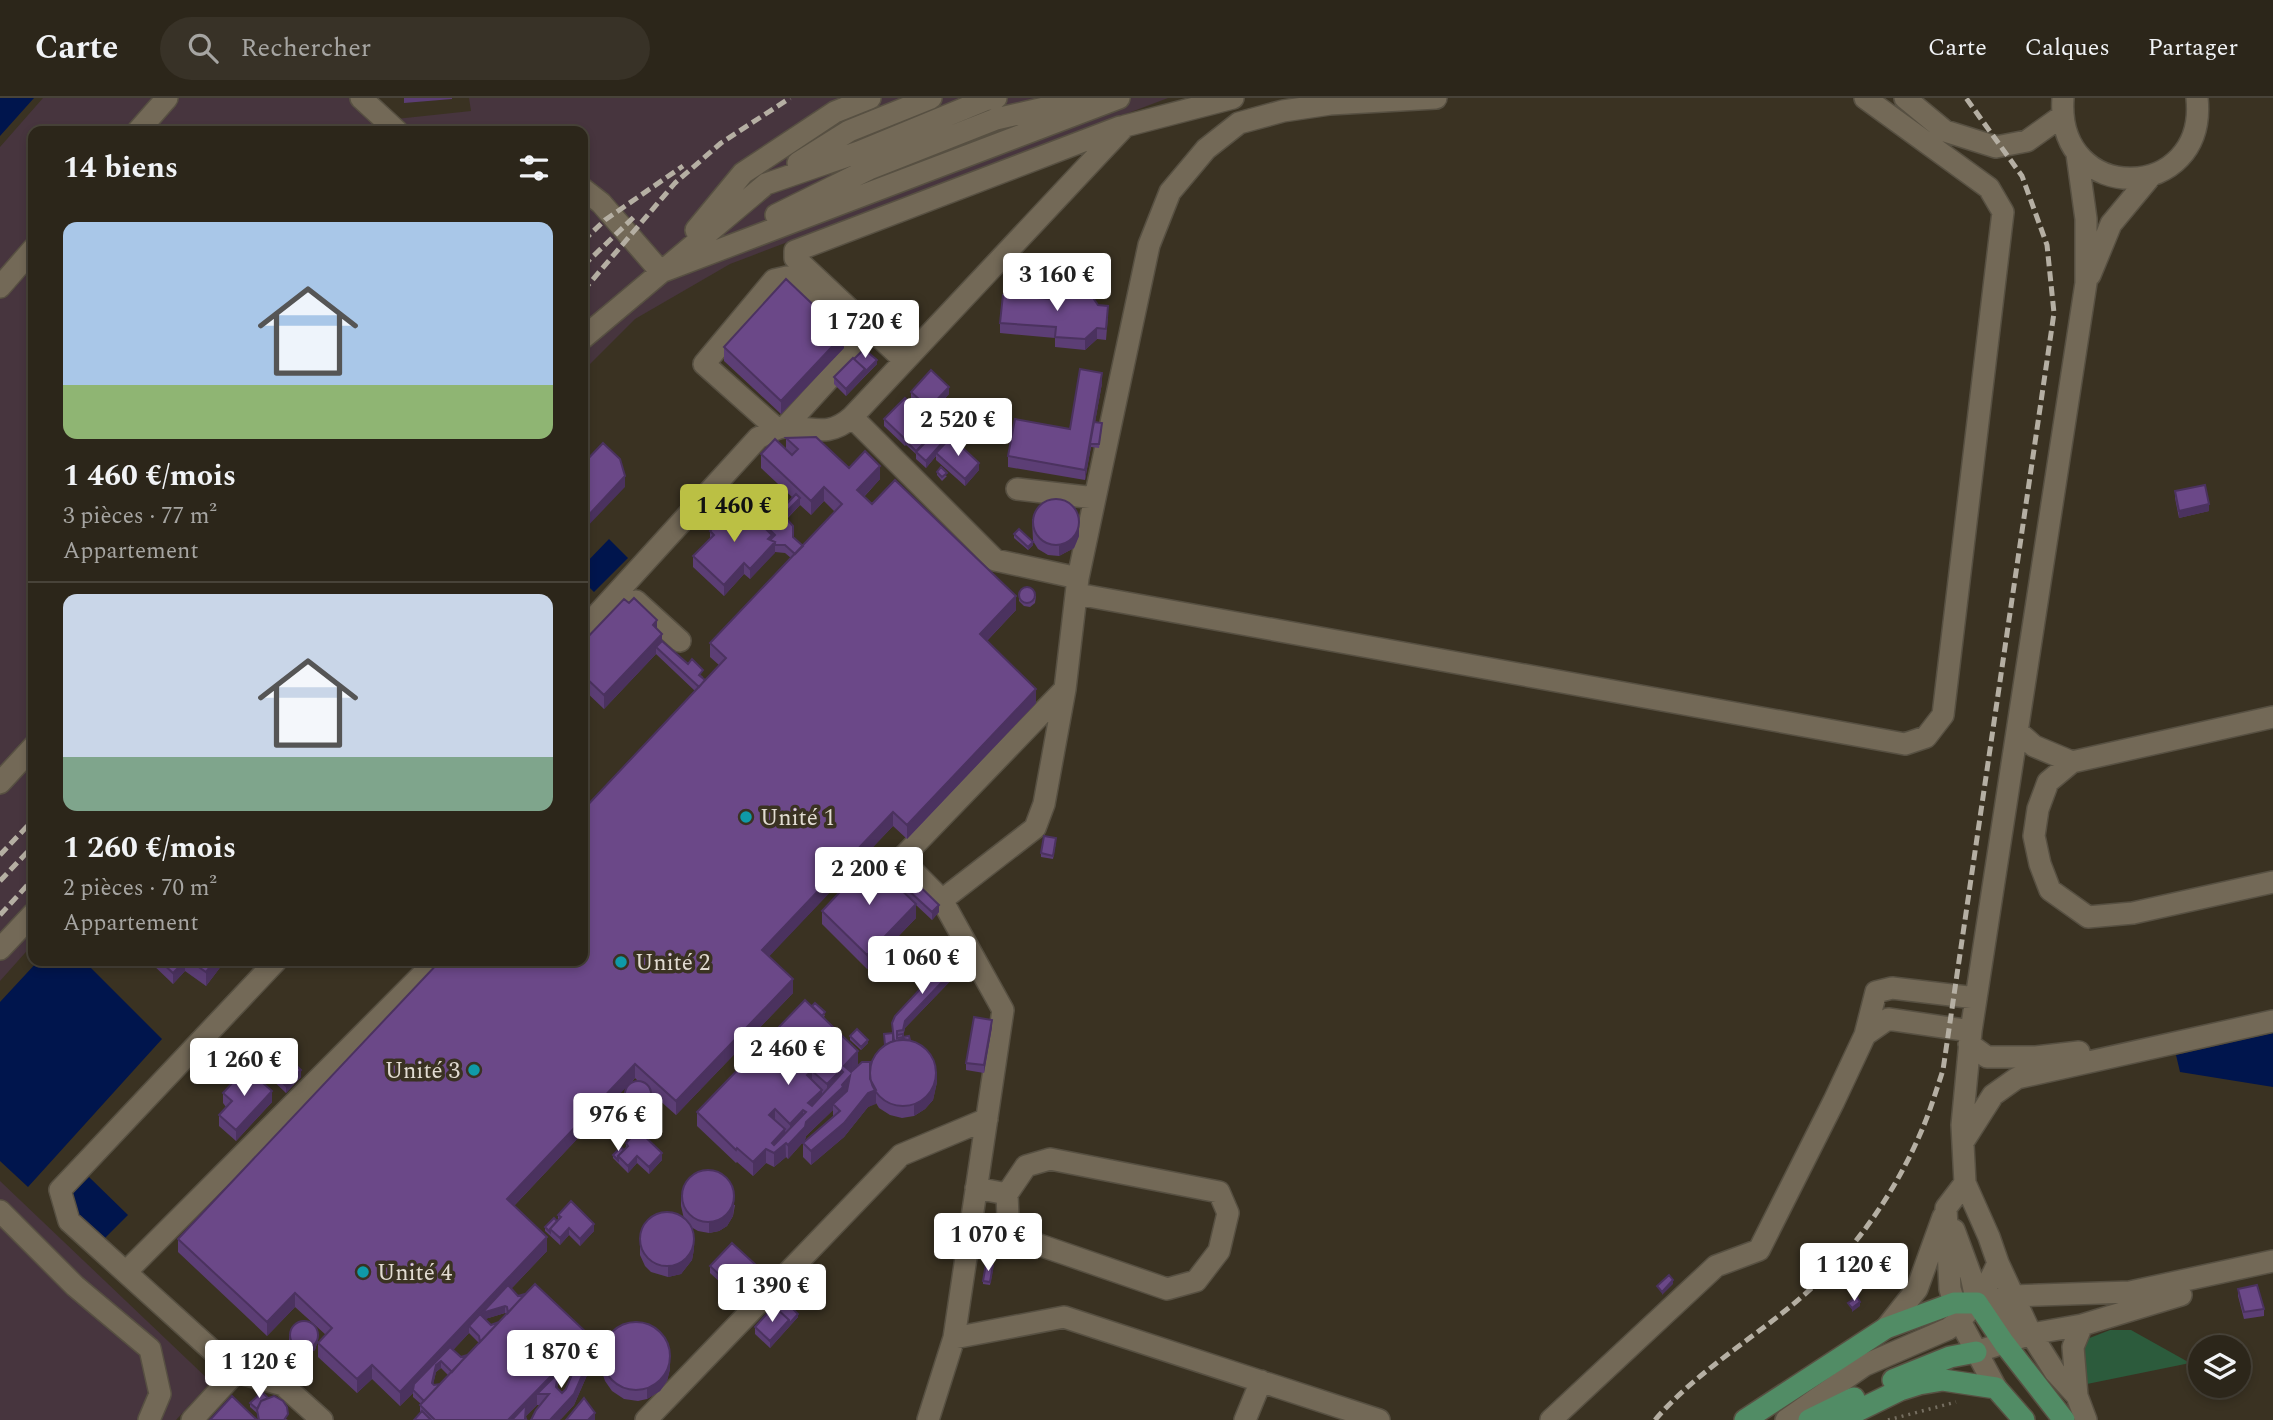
<!DOCTYPE html>
<html lang="fr">
<meta charset="utf-8">
<style>
body{margin:0;font-family:Spectral,serif;background:#383227;color:#f1f3f6;height:100vh;display:flex;flex-direction:column;font-size:26px;white-space:nowrap}
*{box-sizing:border-box;margin:0}
p{font-size:23px;color:#a6a5a2}
.icon{flex:none;width:38px;height:38px;fill:none;stroke:currentColor;stroke-width:2;stroke-linecap:round;stroke-linejoin:round}
.map{position:relative;flex:1;overflow:hidden}
.details{position:absolute;left:28px;top:28px;width:560px;height:840px;display:flex;flex-direction:column;background:#2c261a;border-radius:14px;box-shadow:0 4px 10px #0003,0 0 0 2px #484339}
.details>*{flex:none}
.fabs{position:absolute;left:2188px;top:1237px;display:grid;gap:14px}
.fabs a{display:grid;place-items:center;width:63px;height:63px;border-radius:50%;background:#2c261a;box-shadow:0 4px 10px #0003,0 0 0 2px #484339;font-size:35px}
.price{position:absolute;translate:-50% -60px;padding:0 16px;border-radius:7px;background:#fff;color:#222;font-size:23px;line-height:46px;filter:drop-shadow(0 2px 4px #0008)}
.price::after{content:'';position:absolute;left:50%;top:42px;width:21px;height:16px;margin-left:-10px;background:inherit;clip-path:polygon(0 0,100% 0,50% 100%)}
.price.on{background:#bbc044;color:#111}
ul{padding:0;list-style:none}
li{display:grid;align-content:center;gap:14px;height:371px;padding:0 35px}
li+li{border-top:2px solid #484339}
li span{display:grid;place-items:center;height:217px;border-radius:14px;color:#555}
li>.icon{margin-inline-start:auto}
span .icon{width:126px;height:126px;fill:#fffc;stroke-width:1}
li b{font-size:30px}
h2{display:flex;justify-content:space-between;align-items:center;height:84px;padding:0 35px;font-size:30px}
header{display:flex;align-items:center;gap:42px;box-sizing:border-box;height:98px;padding:0 35px;background:#2c261a;border-bottom:2px solid #484339}
header strong{font-size:33px}
nav{display:flex;gap:38px;margin-inline-start:auto;font-size:24px}
.search{width:490px;height:63px;background:#383227;display:flex;align-items:center;gap:18px;box-sizing:border-box;padding:0 24px;border-radius:38px;color:#a6a5a2;font-size:26px}
.map>svg:first-child{display:block}
.industrial{fill:#47353e}
.green{fill:#2c5b3c}
.water{fill:#00154d}
.lines{fill:none;stroke-linecap:round;stroke-linejoin:round}
.minor-casing{stroke:#575042;stroke-width:24}
.major-casing{stroke:#575042;stroke-width:24}
.path{stroke:#756e60;stroke-width:3.5;stroke-dasharray:2 5;stroke-linecap:butt}
.minor{stroke:#736957;stroke-width:21}
.major{stroke:#518c65;stroke-width:21}
.rail{stroke:#b5afa3;stroke-width:5;stroke-dasharray:10 5;stroke-linecap:butt}
.wall{fill:#5c3e75;fill-rule:evenodd}
.shaded-wall{fill:#4b325f}
.building{fill:#6b4888;stroke:#4b325f;stroke-width:2;fill-rule:evenodd}
.culture-dot{fill:#0f9aa8;stroke:#3a3222;stroke-width:2.5}
.labels{text-anchor:middle;stroke-width:7;stroke-linejoin:round;paint-order:stroke}
.poi-label{font-size:23px;fill:#e2dcd2;stroke:#3a3222;text-anchor:start}
</style>
<header>
<strong>Carte</strong>
<div class="search"><svg class="icon" aria-label="search" viewBox="0 0 24 24"><circle cx="10" cy="10" r="6"/><path d="M15 15l6 6"/></svg>Rechercher</div>
<nav><a>Carte</a><a>Calques</a><a>Partager</a></nav>
</header>
<div class="map">
<svg width="2273" height="1322" viewBox="0 0 2273 1322">
<rect width="100%" height="100%" fill="#3a3222"/>
<path class="industrial" d="M43,0H376L396,21L471,13L469,0H1168L730,166L635,221L583,273V33H33V846L0,883V49Z
M0,1083L211,1284L176,1322H0Z"/>
<path class="green" d="M2110,1232H2131L2190,1265L2087,1286L2078,1269L2087,1241Z"/>
<path class="water" d="M0,0H34L0,38Z
M609,441L628,460L594,494L583,483V468Z
M38,863H84L162,941L28,1089L0,1063V904Z
M2273,935V989L2180,974L2176,957Z
M89,1079L128,1117L104,1141L74,1113L72,1096Z"/>
<g class="lines">
<g class="minor-casing">
<path id="minor" d="M361,0L397,33
M1905,0L1945,33L1996,49L2027,43L2062,18
M2063,0C2055,109 2208,105 2197,0
M138,33L167,0
M2077,56L2086,121V185L1971,933L1962,1027L1965,1085L1989,1139L1998,1165L2031,1236L2055,1274L2077,1298L2086,1322
M798,65L849,33L931,0
M583,91L601,105L661,174
M776,117L869,71L996,21L1088,0
M696,132L743,75L835,14L870,0
M661,174L1119,0
M2090,177L2111,126L2150,79
M0,189L33,151
M583,240L766,86L859,54L985,2L996,0
M904,262L795,160V153L1120,29
M852,319L995,462L1078,480L1065,591L901,761L942,802L1003,912L954,1240L928,1322
M776,330L704,266L774,182L787,179L858,249L785,329
M1017,391L1095,400L1078,480
M1095,400L1149,147L1170,94L1206,51L1239,25L1283,13L1330,6L1436,0
M1077,496L1905,646L1926,639L1943,617L2003,114L1989,90L1865,0
M636,503L680,543
M583,532L758,340C766,336 774,330 784,329C812,328 827,341 852,319L1125,28L1233,0
M2273,619L2072,664L2048,684L2038,711L2034,738L2040,766L2050,792L2088,819L2133,815L2273,784
M2018,634L2034,648L2072,664
M0,685L33,649
M942,802L1035,730L1044,706L1065,591
M0,851L33,816
M1865,937L1876,894L1892,890L1976,900
M1969,946L1987,959H2036L2079,954
M1963,1044L1993,997L2017,980L2273,923
M1965,1085L1946,1110L1950,1191L1960,1223L1996,1290
M976,1090L1007,1096L1008,1120L1025,1142L1167,1191L1196,1183L1219,1153L1228,1115L1219,1094L1050,1061L1026,1068L1007,1096
M0,1113L75,1188L150,1251L160,1296L149,1322
M1954,1132L1971,1178L1977,1205L2031,1236
M126,1174L436,863
M1977,1205L2012,1198L2130,1194L2273,1163
M1886,1230L1917,1191L1943,1119
M954,1240L1064,1219L1379,1322
M1976,1254L2031,1236L2082,1227
M236,1274L283,1287L322,1322
M2077,1298L2073,1249L2082,1227L2181,1197
M192,1322L236,1274L69,1123L60,1092L276,863
M646,1322L901,1057L987,1021
M1245,1322L1261,1283
M1551,1322L1716,1168L1759,1152L1834,1003L1865,937L1888,921L1971,933
M1786,1322L1865,1267L1948,1231C1972,1215 1986,1192 1998,1165"/>
</g>
<g class="major-casing">
<path id="major" d="M1893,1282L1950,1259L1976,1254
M1745,1322L1886,1230L1954,1205H1977L2004,1245L2064,1322
M1809,1322L1854,1300
M1839,1322L1900,1292L1919,1286L1943,1282L1996,1290L2024,1322"/>
</g>
<path class="path" d="M1888,1322L1956,1304"/>
<use href="#minor" class="minor"/>
<use href="#major" class="major"/>
<path class="rail" d="M583,143L605,122L683,68
M583,168L637,116
M583,193L675,85L721,45L790,0
M0,757L33,722
M0,783L33,748
M0,817L33,781
M1655,1322C1701,1268 1766,1234 1817,1185C1863,1142 1900,1085 1924,1027C1931,1010 1937,990 1943,972L2054,215L2047,147L2022,78L1966,0"/>
</g>
<path class="wall" d="M404,0H452V1L404,5Z
M1098,207L1108,218L1106,242L1097,241L1085,252L1055,249V240L1000,235V225Z
M724,249L844,250L781,316L724,263Z
M854,261L877,266L846,298L834,286V279Z
M1102,285L1095,324L1102,329L1099,350L1091,349L1085,382L1008,369V358L1070,331Z
M911,294L949,296L929,318L911,301Z
M884,321L925,326L934,335L950,340L979,372L965,388L936,362V358L926,370L916,361V356L906,347L905,348L884,328Z
M786,340L849,370L880,381L864,399L872,406L1016,512L987,543L1036,605L907,741L893,728L769,858L793,895L676,1017L650,994L651,1003L649,1011L640,1016L631,1015L624,1004V997L626,989L514,1108L547,1153L511,1191L518,1198L590,1252L585,1257L584,1260L588,1275L574,1307L561,1321L540,1307H537L526,1318L527,1322H414L420,1316V1307L421,1306L413,1299V1295L400,1308L372,1281L357,1295L318,1259V1245L326,1237L295,1209L267,1238L178,1154V1141L695,593L656,556L604,611L583,591V544L657,531L662,543L703,579V580L705,582L719,567L710,559V545L791,460L785,455L775,454L750,481L744,476L724,498L693,469V458L710,441V433L763,428L776,417L792,399L761,370V356L786,352ZM824,403L835,414L803,448L793,439L787,421L800,407L811,417ZM635,980L639,984L630,986ZM505,1215L507,1216L499,1224L491,1227L485,1221ZM469,1235L479,1245L467,1257L461,1259L453,1252ZM441,1270L448,1277L440,1286L434,1287L433,1286L436,1274ZM564,1278H572L566,1291L562,1295L557,1290L558,1285Z
M937,374L947,378L942,383L937,377Z
M2175,393L2209,413L2179,420L2175,400Z
M1079,419V438L1074,450L1059,458L1048,457L1038,451L1033,443L1032,421Z
M1014,436L1033,447L1028,452L1014,440Z
M1036,498L1035,505L1030,509L1024,508L1019,503V499Z
M1056,744L1053,761L1041,759V755Z
M895,780L939,814L932,822L916,807V820L867,871L822,826V813L895,786Z
M149,863H225L206,888L185,873L173,886Z
M959,874L905,930L903,939L910,942L937,984L933,1002L925,1011L914,1018L902,1020L890,1017L879,1010L876,1005L868,1009L844,1039L811,1067L803,1059V1045L833,1020V1012L806,1038L805,1042L788,1061L786,1059L774,1069L766,1065L753,1078L737,1064L736,1065L697,1028V1014L812,908L825,917L824,919L858,967L870,970L893,935Z
M992,929L984,975L966,972V965Z
M850,938L868,945L861,952L850,942Z
M267,970L301,979L286,995L267,977Z
M223,995L272,1004L236,1043L219,1028V1017L226,1009L223,1005Z
M626,1045L662,1062L649,1076L637,1065L628,1075L613,1060V1057L624,1052L626,1050Z
M681,1097L735,1107L733,1118L727,1128L719,1133L709,1135L698,1133L691,1129L694,1151L692,1162L681,1176L668,1179L651,1174L645,1168L640,1157V1136L684,1121L681,1108Z
M558,1117L594,1133L580,1148L569,1137L560,1147L545,1133V1129L558,1122Z
M710,1168L757,1175L735,1198L710,1175Z
M993,1171L990,1187L983,1186V1183Z
M2238,1191L2264,1211V1218L2244,1221L2238,1198Z
M776,1210H785L798,1219L770,1250L755,1236V1229Z
M289,1238L318,1242L315,1252L305,1258L294,1255L289,1245Z
M601,1260L670,1271L667,1283L660,1293L647,1301L638,1303L624,1301L612,1293L605,1283L601,1271Z
M250,1305L288,1322H258L257,1315L250,1309Z"/>
<path class="shaded-wall" d="M1097,230V241L1085,252V241Z
M844,236V250L781,316V303Z
M877,262V266L865,278V274Z
M865,271V278L846,298V291Z
M1102,275V285L1085,382V372Z
M949,289V296L929,318V310Z
M925,319V326L907,345L906,343L905,348V341Z
M950,336V343L936,355V358L926,370V363Z
M979,365V372L965,388V381Z
M880,368V381L857,406V392Z
M625,378V389L583,433V423Z
M824,389V403L811,417V403Z
M800,400V407L783,424V417Z
M2209,406V413L2179,420V413Z
M1079,427V438L1074,450L1059,458V448Z
M775,444V455L750,481V471Z
M1033,444V447L1028,452V449Z
M744,465V476L724,498V487Z
M1016,498V512L980,550V536Z
M657,522V536L653,527Z
M662,536V550L656,549V556L604,611V597Z
M1036,591V605L907,741V727Z
M893,714V728L762,866V852Z
M916,806V820L867,871V857Z
M939,807V814L932,822V814Z
M185,863V873L173,886V875Z
M214,863H225L206,888V874Z
M959,866V874L905,930L903,939L905,923Z
M793,881V895L676,1017V1003Z
M992,922V929L984,975V967Z
M868,942V945L861,952V949Z
M858,953V967L844,982V968Z
M635,966V980L507,1115V1101Z
M301,972V979L286,995V988Z
M841,972V986L827,1000V986Z
M812,973V986L807,977Z
M937,973V984L933,1002L925,1011L914,1018V1007Z
M850,978V992L833,1006V1012L806,1038L805,1042L788,1061V1047L806,1024Z
M822,992V1006L808,1019V1005Z
M876,992V1006L868,1009L844,1039L811,1067V1053L868,995Z
M272,993V1004L236,1043V1032Z
M651,996V1003L649,1011L640,1016V1009Z
M775,1011V1025L769,1017Z
M803,1012V1026L790,1040V1026Z
M785,1031L786,1059L774,1069V1055L772,1045Z
M766,1051V1065L753,1078V1064Z
M662,1055V1062L649,1076V1069Z
M637,1058V1065L628,1075V1068Z
M735,1096L733,1118L727,1128L719,1133L709,1135V1125Z
M594,1126V1133L580,1148V1141Z
M569,1130V1137L560,1147V1140Z
M547,1139V1153L491,1212L505,1208V1215L482,1222L469,1228V1235L442,1264L441,1263V1270L436,1274L432,1292V1285L413,1292V1295L400,1308V1294Z
M694,1141V1151L692,1162L681,1176L668,1179V1169Z
M757,1168V1175L735,1198V1191Z
M1673,1182V1186L1662,1197V1194Z
M295,1195V1209L267,1238V1224Z
M1860,1204V1208L1852,1214V1210Z
M798,1216V1219L770,1250V1243L789,1222Z
M318,1235V1242L315,1252L305,1258V1251Z
M590,1238V1252L585,1257L583,1269V1259L564,1268V1278L558,1285L556,1300V1287L537,1296V1307L526,1318V1322H508Z
M670,1260V1271L667,1283L660,1293L647,1301V1290Z
M588,1264V1275L574,1307L560,1322H550Z
M372,1267V1281L357,1295V1281Z
M595,1315V1322H588Z"/>
<path class="building" d="M786,181L844,236L781,303L724,249Z
M1061,192L1089,194L1098,207L1108,208L1106,231L1097,230L1085,241L1055,239L1056,229L1000,225L1003,197L1060,202Z
M864,251L877,262L865,274V271L854,261Z
M853,260L865,271L846,291L834,279Z
M1080,271L1102,275L1085,372L1008,358L1015,321L1070,331Z
M931,272L949,289L929,310L911,294Z
M905,300L925,319L905,341L884,321Z
M1094,324L1102,325L1099,346H1090Z
M925,327L934,335L916,353L906,343L913,335L915,337Z
M941,328L950,336L926,363L916,354Z
M816,339L849,370L865,353L880,368L857,392L872,406L895,382L1016,498L980,536L1036,591L907,727L893,714L762,852L793,881L676,1003L635,966L507,1101L547,1139L400,1294L372,1267L357,1281L318,1245L332,1230L295,1195L267,1224L178,1141L440,863H583V712L726,560L710,545L842,406L824,389L811,403L761,356L775,341L792,357L798,351L786,340Z
M951,339L979,365L965,381L936,355Z
M603,345L620,361L625,378L583,423V366Z
M941,369L947,375L942,379L937,374Z
M2205,387L2209,406L2179,413L2175,393Z
M796,396L800,400L783,417L793,428V439L803,448L795,456L785,447H775V444L770,442L775,437L769,431L766,430L763,428L765,424L776,417Z
M1033 424a23 23 0 1 1 46 0a23 23 0 1 1-46 0Z
M738,404L772,437L768,441L775,444L750,471L744,465L724,487L693,458L714,437L710,433Z
M1019,431L1033,444L1028,449L1014,436Z
M1019 497a8 8 0 1 1 16 0a8 8 0 1 1-16 0Z
M634,500L657,522L653,527L662,536L604,597L583,577V544L624,501L629,505Z
M662,543L688,566L692,561L703,572L699,577L705,582L699,589L656,549Z
M1044,738L1056,740L1053,758L1041,755Z
M870,762L916,806L867,857L822,813Z
M903,772L939,807L932,814L895,780Z
M951,858L959,866L905,923L903,932L897,933V940L904,939V941L894,943L892,925L895,918Z
M160,863H185L173,875Z
M190,863H214L206,874Z
M805,902L858,953L844,968L851,974L862,964H870V981L876,992L868,995L844,1025L811,1053L803,1045L840,1013L833,1006L847,993L850,978L842,987L843,989L806,1024L805,1029L788,1047L786,1045L774,1055L766,1051L753,1064L737,1050L736,1052L697,1014ZM841,972L843,974L812,1008L808,1005L822,992L807,977L812,973L827,986ZM775,1011L790,1026L803,1012L806,1014L774,1047L772,1045L785,1031L769,1017Z
M815,905L825,914L822,918L812,908Z
M974,919L992,922L984,967L966,965Z
M857,931L868,942L861,949L850,938Z
M893,935V943L885,947L884,936Z
M903,936V939L909,938L910,942L904,941V939L897,940V937Z
M870 975a33 33 0 1 1 66 0a33 33 0 1 1-66 0Z
M282,954L301,972L286,988L267,970Z
M246,970L272,993L236,1032L219,1017L232,1003L223,995Z
M625 996a13 13 0 1 1 26 0a13 13 0 1 1-26 0Z
M638,1032L662,1055L649,1069L637,1058L628,1068L618,1058L628,1048L626,1045Z
M621,1049L624,1052L618,1058V1062L613,1057Z
M682 1098a26 26 0 1 1 52 0a26 26 0 1 1-52 0Z
M571,1103L594,1126L580,1141L569,1130L560,1140L550,1131L561,1119L558,1117Z
M640 1141a27 27 0 1 1 54 0a27 27 0 1 1-54 0Z
M554,1120L557,1123L550,1131V1134L545,1129Z
M732,1145L757,1168L735,1191L710,1168Z
M986,1166L993,1167L990,1184L983,1183Z
M1669,1177L1673,1182L1662,1194L1657,1188Z
M535,1186L590,1238L508,1322H435L420,1307Z
M508,1187L518,1198L525,1196L508,1215L507,1209L505,1208L482,1215Z
M2257,1187L2264,1211L2244,1214L2238,1191Z
M1857,1199L1860,1204L1852,1210L1848,1205Z
M780,1206L785,1210L789,1207L798,1216L789,1226V1222L776,1210Z
M774,1208L789,1222L770,1243L755,1229Z
M480,1216L491,1227L499,1224L480,1244L479,1238L469,1228Z
M290 1237a14 14 0 1 1 28 0a14 14 0 1 1-28 0Z
M602 1258a34 34 0 1 1 68 0a34 34 0 1 1-68 0Z
M585,1246L583,1259L588,1264L574,1296L550,1322H531L536,1312L549,1296H537L558,1275L556,1289L562,1295L566,1291L576,1267L564,1268Z
M450,1249L461,1259L467,1257L452,1274L441,1263L436,1267L432,1285L434,1287L440,1286L424,1303L413,1292L414,1286Z
M262,1294L268,1300L261,1303L257,1311L250,1305Z
M232,1298L257,1322H210Z
M274,1298L283,1303L287,1309L288,1316L284,1322H259L257,1312L261,1303Z
M584,1300L595,1315L588,1322H566Z
M526,1307L525,1321L527,1322H512Z
M422,1313L431,1322H414Z"/>
<g class="culture-dot">
<circle cx="746" cy="719" r="7"/>
<circle cx="621" cy="864" r="7"/>
<circle cx="474" cy="972" r="7"/>
<circle cx="363" cy="1174" r="7"/>
</g>
<g class="labels">
<g class="poi-label">
<text x="760" y="727">Unité 1</text>
<text x="635" y="872">Unité 2</text>
<text x="460" y="980" text-anchor="end">Unité 3</text>
<text x="377" y="1182">Unité 4</text>
</g>
</g>
</svg>
<div class="fabs">
<a><svg class="icon" aria-label="layers" viewBox="0 0 24 24"><path d="M12 4l9 5-9 5-9-5zM3 14l9 5 9-5"/></svg></a>
</div>
<b class="price" style="left:1057px;top:215px">3 160 €</b>
<b class="price" style="left:865px;top:262px">1 720 €</b>
<b class="price" style="left:958px;top:360px">2 520 €</b>
<b class="price on" style="left:734px;top:446px">1 460 €</b>
<b class="price" style="left:869px;top:809px">2 200 €</b>
<b class="price" style="left:922px;top:898px">1 060 €</b>
<b class="price" style="left:788px;top:989px">2 460 €</b>
<b class="price" style="left:244px;top:1000px">1 260 €</b>
<b class="price" style="left:618px;top:1055px">976 €</b>
<b class="price" style="left:988px;top:1175px">1 070 €</b>
<b class="price" style="left:1854px;top:1205px">1 120 €</b>
<b class="price" style="left:772px;top:1226px">1 390 €</b>
<b class="price" style="left:561px;top:1292px">1 870 €</b>
<b class="price" style="left:259px;top:1302px">1 120 €</b>
<section class="details">
<h2>14 biens<svg class="icon" aria-label="filters" viewBox="0 0 24 24"><path d="M4 7h16M4 17h16"/><circle cx="9" cy="7" r="2"/><circle cx="15" cy="17" r="2"/></svg></h2>
<ul>
<li><span style="background:linear-gradient(#a9c7e8 75%,#8fb573 0)"><svg class="icon" aria-label="home" viewBox="0 0 24 24"><path d="M3 11l9-7 9 7M6 9v11h12V9"/></svg></span><div><b>1 460 €/mois</b><p>3 pièces · 77 m²</p><p>Appartement</p></div></li>
<li><span style="background:linear-gradient(#c9d6e8 75%,#7fa58c 0)"><svg class="icon" aria-label="home" viewBox="0 0 24 24"><path d="M3 11l9-7 9 7M6 9v11h12V9"/></svg></span><div><b>1 260 €/mois</b><p>2 pièces · 70 m²</p><p>Appartement</p></div></li>
</ul>
</section>
</div>
